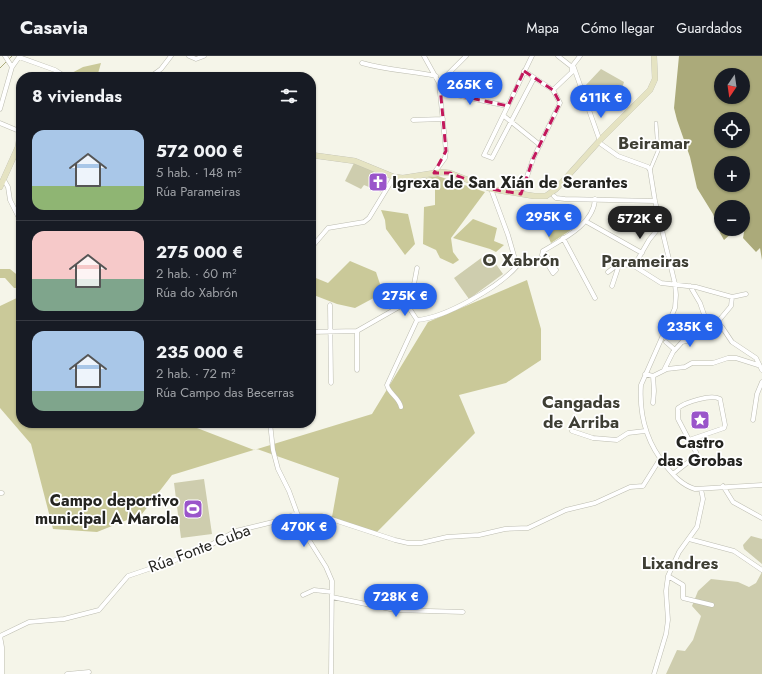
<!DOCTYPE html>
<html lang="es">
<meta charset="utf-8">
<style>
body{margin:0;font-family:Jost,sans-serif;background:#242831;color:#f1f3f6;height:100vh;display:flex;flex-direction:column;font-size:15px;white-space:nowrap}
*{box-sizing:border-box;margin:0}
p{font-size:13px;color:#9ea1a6}
.icon{flex:none;width:22px;height:22px;fill:none;stroke:currentColor;stroke-width:2;stroke-linecap:round;stroke-linejoin:round}
.map{position:relative;flex:1;overflow:hidden}
.sheet{position:absolute;left:16px;top:16px;width:300px;height:356px;display:flex;flex-direction:column;background:#171b24;border-radius:16px;box-shadow:0 1px 3px #0004}
.sheet>*{flex:none}
.needle{width:26px;rotate:193deg}
.controls{position:absolute;left:714px;top:12px;display:grid;gap:8px}
.controls a{display:grid;place-items:center;width:36px;height:36px;border-radius:50%;background:#171b24;box-shadow:0 1px 3px #0004;font-size:20px}
.price{position:absolute;translate:-50% -34px;padding:0 9px;border-radius:14px;background:#2563eb;color:#fff;font-size:13px;line-height:26px;filter:drop-shadow(0 1px 2px #0008)}
.price::after{content:'';position:absolute;left:50%;top:24px;width:12px;height:9px;margin-left:-6px;background:inherit;clip-path:polygon(0 0,100% 0,50% 100%)}
.price.current{background:#222;color:#fff}
ul{padding:0;list-style:none}
li{display:flex;align-items:center;gap:12px;height:100px;padding:0 16px}
li+li{border-top:1px solid #363941}
li span{display:grid;place-items:center;flex:none;width:112px;height:80px;border-radius:12px;color:#555}
li>.icon{margin-inline-start:auto}
span .icon{width:48px;height:48px;fill:#fffc;stroke-width:1}
li b{font-size:17px}
h2{display:flex;justify-content:space-between;align-items:center;height:48px;padding:0 16px;font-size:17px}
header{display:flex;align-items:center;gap:24px;box-sizing:border-box;height:56px;padding:0 20px;background:#171b24;border-bottom:1px solid #363941}
header strong{font-size:19px}
nav{display:flex;gap:22px;margin-inline-start:auto;font-size:14px}
.map>svg:first-child{display:block}
.green{fill:#cecdae}
.forest{fill:#cac999}
.water{fill:#abaa7a;fill-rule:evenodd}
.lines{fill:none;stroke-linecap:round;stroke-linejoin:round}
.stream{stroke:#abaa7a;stroke-width:1}
.pedestrian-casing{stroke:#bcbcb0;stroke-width:4}
.minor-casing{stroke:#bcbcb0;stroke-width:5}
.secondary-casing{stroke:#bcbcb0;stroke-width:6}
.pedestrian{stroke:#fff;stroke-width:3}
.minor{stroke:#fff;stroke-width:4}
.secondary{stroke:#e5e3c2;stroke-width:5.5}
.marked{fill:none;stroke:#c2185b;stroke-width:3;stroke-dasharray:8 5;stroke-linejoin:round}
.labels{text-anchor:middle;stroke-width:3.5;stroke-linejoin:round;paint-order:stroke}
.poi-label{font-size:16px;font-weight:bold;fill:#242420;stroke:#fff;text-anchor:start}
.street-label{font-size:16px;fill:#242420;stroke:#fff}
.neighbourhood-label{font-size:17px;font-weight:bold;fill:#3e3e34;stroke:#fff}
</style>
<header>
<strong>Casavia</strong>
<nav><a>Mapa</a><a>Cómo llegar</a><a>Guardados</a></nav>
</header>
<div class="map">
<svg width="762" height="618" viewBox="0 0 762 618">
<rect width="100%" height="100%" fill="#f5f5e9"/>
<path class="green" d="M601,13L624,26L621,36L603,53L598,50H593L584,31Z
M354,107L374,115L373,118L386,124L381,136L364,129L361,133L345,125Z
M488,197L503,218L469,243L454,222Z
M204,423L212,478L181,482L174,427Z
M751,480L762,483V508L744,493L743,489Z
M762,516V618H666L677,594L685,595L693,584L701,560L692,550L698,535L711,523L738,526L749,531L756,527Z"/>
<path class="forest" d="M101,7L97,21H70L68,19L83,11Z
M438,120L485,136L451,182L453,196L459,204L453,208L440,202L436,194L423,188L424,151L435,149V132L429,128L425,122Z
M381,154L408,158L415,188L405,199L386,173L385,164Z
M557,162L574,166V172L551,187L547,178L553,165Z
M473,163L497,172L494,185L504,189L496,196L490,193L453,182Z
M350,205L376,216L383,237L355,252L337,248L311,238V220L328,227Z
M0,213H10L21,222V232H14L5,222H0Z
M527,224L541,273V304L506,327L459,339L475,377L376,477L332,461L339,422L257,393L172,419L142,458L97,476L53,473L31,388L0,352V250L21,240V367H184L254,394L372,358L428,266Z"/>
<path class="water" d="M679,0H762V204L760,192L756,196L743,182L744,176L741,173H743V151H721V173H740L734,175L724,184L720,177L713,158L697,132L690,101L677,64L674,52ZM721,19H743V41H721ZM721,63H743V85H721ZM721,107H743V129H721Z"/>
<g class="lines">
<path class="stream" d="M9,3L12,0
M0,12L7,5"/>
<g class="pedestrian-casing">
<path id="pedestrian" d="M650,114L658,95L656,67"/>
</g>
<g class="minor-casing">
<path id="minor" d="M5,0L12,11
M189,0L196,3L204,0
M424,0L439,27
M532,0L484,99L492,102L534,22
M580,0L573,9L601,88L618,100L648,111L650,114L655,145L675,228L676,239L675,252L641,329C639,360 646,386 666,410C674,420 682,429 695,433L762,429
M362,7C386,14 411,15 436,20
M524,15L553,34
M150,21L161,13L171,0
M440,30L456,39L507,50
M0,53L12,11L19,1L55,14L66,21
M504,60L540,89
M413,64L443,63
M0,67L19,75
M434,117L445,102L446,95L439,27L466,0
M4,124L8,131L10,144L21,166
M521,138L533,103L560,47L553,34L572,16V11L558,0
M554,140L556,142L565,143L655,145
M587,166L642,197
M563,182L595,242
M311,192L328,172L364,166L369,162L394,121
M543,195C563,183 594,168 595,143
M543,195L556,214L553,217L542,199Z
M634,210L649,184L661,169
M608,216L616,210L623,208L634,210L661,227L696,231L732,241L746,238
M612,230L619,209
M690,230L700,247L706,264
M406,247L417,264
M330,249L331,327
M417,264C445,262 499,231 517,210L508,179L491,133
M706,264L722,271L732,286L756,302L762,314
M716,268L731,250L732,241
M357,275V314
M311,276L357,275L406,247L412,239L417,212
M666,286L675,294
M664,314L673,296L682,286L690,284L706,264
M645,318L653,320L667,313L685,311L692,307H713L728,302H736L758,309
M653,320L654,335L653,347
M401,351C399,341 389,338 387,329L417,264
M753,364L757,338L762,326
M270,367L273,394L278,413L289,435L304,476L326,511L332,525L331,618
M572,375L593,382L617,384L628,377L645,375
M673,418L696,400V396L689,384L724,372L725,369L720,343C711,338 686,346 678,352V363L689,384
M723,430L733,446L762,462
M0,437H2
M297,460H322L395,484L408,487H421L447,481L479,479L505,473L528,472L566,454L595,447L630,431L643,430L660,403
M689,483L734,495L762,514
M668,520L683,529V542L712,549
M303,539L314,534L332,536
M332,541L395,554L463,556
M0,580L29,566L64,563L99,554L128,520L196,497L236,475L277,465L296,458
M0,580L2,591V618
M67,618L89,616
M654,618L666,578L668,564L666,535L668,520L679,496L697,471L703,443L701,433"/>
</g>
<g class="secondary-casing">
<path id="secondary" d="M311,99L355,105L394,121L403,122L441,116L450,117L491,133L534,140H546L556,133L601,83L650,34L655,23L654,0
M0,131L18,91L21,72"/>
</g>
<use href="#pedestrian" class="pedestrian"/>
<use href="#minor" class="minor"/>
<use href="#secondary" class="secondary"/>
</g>
<path class="marked" d="M524,15L553,34L560,47L533,103L521,138L491,133L450,117H434L446,95L440,30L456,39L508,50Z"/>
<defs>
<g id="church-square" transform="scale(1)"><rect x="-9" y="-9" width="18" height="18" rx="4" fill="#9a55ca" stroke="#fff"/><path d="M-1.2-6h2.4v3.5h3.3v2.4h-3.3V6h-2.4V-.1h-3.3v-2.4h3.3Z" fill="#fff"/></g>
<g id="sight-square" transform="scale(1)"><rect x="-9" y="-9" width="18" height="18" rx="4" fill="#9a55ca" stroke="#fff"/><path d="M0-6L1.8-2.2L6-1.7L2.9 1.2L3.7 5.4L0 3.3L-3.7 5.4L-2.9 1.2L-6-1.7L-1.8-2.2Z" fill="#fff"/></g>
<g id="stadium-square" transform="scale(1)"><rect x="-9" y="-9" width="18" height="18" rx="4" fill="#9a55ca" stroke="#fff"/><path d="M0-5a6.5 5 0 1 0 0 10a6.5 5 0 1 0 0-10ZM-3.5-1.8h7v3.6h-7Z" fill="#fff"/></g>
</defs>
<g fill-rule="evenodd">
<use href="#church-square" x="378" y="126"/>
<use href="#sight-square" x="700" y="364"/>
<use href="#stadium-square" x="193" y="453"/>
</g>
<g class="labels">
<g class="poi-label">
<text x="392" y="132">Igrexa de San Xián de Serantes</text>
<text x="700" y="392" text-anchor="middle">Castro<tspan x="700" dy="18">das Grobas</tspan></text>
<text x="179" y="450" text-anchor="end">Campo deportivo<tspan x="179" dy="18">municipal A Marola</tspan></text>
</g>
<g class="street-label">
<text transform="translate(199 492) rotate(-21)" y="6">Rúa Fonte Cuba</text>
</g>
<g class="neighbourhood-label">
<text x="654" y="93">Beiramar</text>
<text x="521" y="210">O Xabrón</text>
<text x="645" y="211">Parameiras</text>
<text x="581" y="352">Cangadas<tspan x="581" dy="20">de Arriba</tspan></text>
<text x="680" y="513">Lixandres</text>
</g>
</g>
</svg>
<div class="controls">
<a><svg class="needle" viewBox="-14 -14 28 28"><path d="M0-13l5 13h-10z" fill="#e53935"/><path d="M0 13l5-13h-10z" fill="#9ea1a6"/></svg></a>
<a><svg class="icon" aria-label="locate" viewBox="0 0 24 24"><circle cx="12" cy="12" r="6"/><path d="M12 2v4M12 18v4M2 12h4M18 12h4"/></svg></a>
<a>+</a>
<a>−</a>
</div>
<b class="price" style="left:470px;top:50px">265K €</b>
<b class="price" style="left:601px;top:63px">611K €</b>
<b class="price" style="left:549px;top:182px">295K €</b>
<b class="price current" style="left:640px;top:184px">572K €</b>
<b class="price" style="left:405px;top:261px">275K €</b>
<b class="price" style="left:690px;top:292px">235K €</b>
<b class="price" style="left:304px;top:492px">470K €</b>
<b class="price" style="left:396px;top:562px">728K €</b>
<section class="sheet">
<h2>8 viviendas<svg class="icon" aria-label="filters" viewBox="0 0 24 24"><path d="M4 7h16M4 17h16"/><circle cx="9" cy="7" r="2"/><circle cx="15" cy="17" r="2"/></svg></h2>
<ul>
<li><span style="background:linear-gradient(#a9c7e8 70%,#8fb573 0)"><svg class="icon" aria-label="home" viewBox="0 0 24 24"><path d="M3 11l9-7 9 7M6 9v11h12V9"/></svg></span><div><b>572 000 €</b><p>5 hab. · 148 m²</p><p>Rúa Parameiras</p></div></li>
<li><span style="background:linear-gradient(#f6c9c9 60%,#7fa58c 0)"><svg class="icon" aria-label="home" viewBox="0 0 24 24"><path d="M3 11l9-7 9 7M6 9v11h12V9"/></svg></span><div><b>275 000 €</b><p>2 hab. · 60 m²</p><p>Rúa do Xabrón</p></div></li>
<li><span style="background:linear-gradient(#a9c7e8 75%,#7fa58c 0)"><svg class="icon" aria-label="home" viewBox="0 0 24 24"><path d="M3 11l9-7 9 7M6 9v11h12V9"/></svg></span><div><b>235 000 €</b><p>2 hab. · 72 m²</p><p>Rúa Campo das Becerras</p></div></li>
</ul>
</section>
</div>
